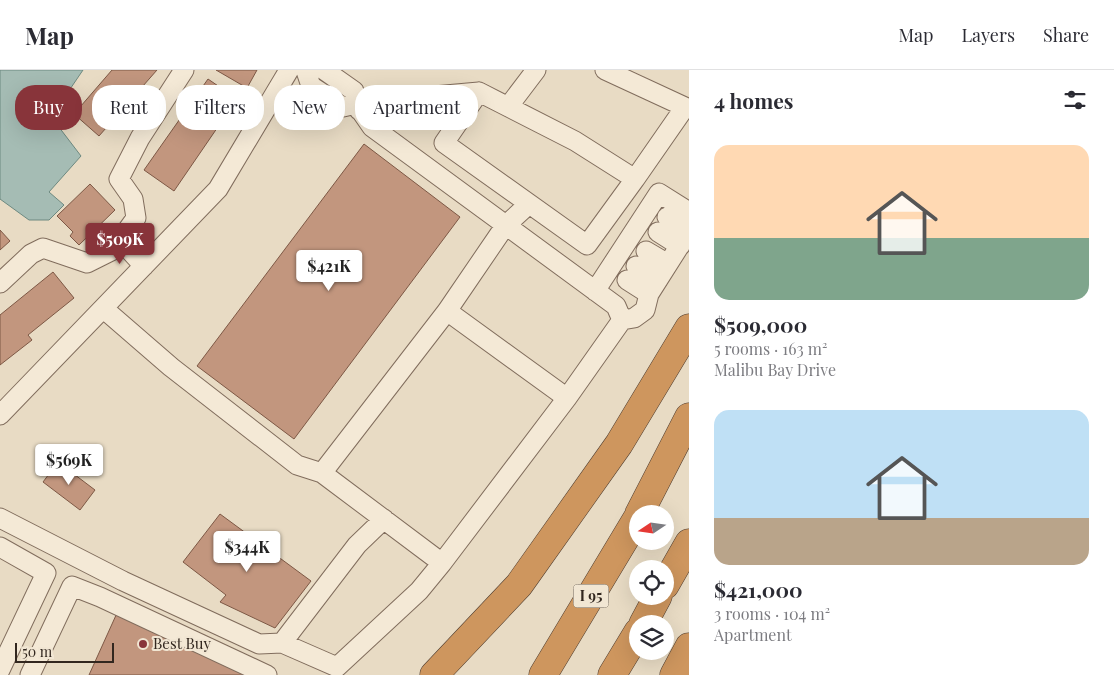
<!DOCTYPE html>
<meta charset="utf-8">
<style>
body{margin:0;font-family:"Playfair Display",serif;background:#f2f2f3;color:#2b2b33;height:100vh;display:flex;flex-direction:column;font-size:19px;white-space:nowrap}
*{box-sizing:border-box;margin:0}
p{font-size:16px;color:#7c7c81}
.icon{flex:none;width:28px;height:28px;fill:none;stroke:currentColor;stroke-width:2;stroke-linecap:round;stroke-linejoin:round}
.map{position:relative;flex:1;overflow:hidden}
.details{display:flex;flex-direction:column;background:#fff;width:425px}
.details>*{flex:none}
.hud{position:absolute;left:15px;top:15px;width:475px;height:45px;display:flex;gap:10px}
.needle{width:32px;rotate:257deg}
.fabs{position:absolute;left:629px;top:435px;display:grid;gap:10px}
.fabs a{display:grid;place-items:center;width:45px;height:45px;border-radius:50%;background:#fff;box-shadow:0 5px 20px #0002;font-size:25px}
.scale{position:absolute;left:15px;bottom:12px;width:99px;box-sizing:border-box;padding-left:5px;border:2px solid #32271f;border-top:0;font-size:14px;line-height:18px;white-space:nowrap;color:#32271f;-webkit-text-stroke:4px #f1e6d3;paint-order:stroke}
.price{position:absolute;translate:-50% -42px;padding:0 11px;border-radius:5px;background:#fff;color:#222;font-size:16px;line-height:32px;filter:drop-shadow(0 1px 2px #0008)}
.price::after{content:'';position:absolute;left:50%;top:30px;width:15px;height:11px;margin-left:-8px;background:inherit;clip-path:polygon(0 0,100% 0,50% 100%)}
.price.selected{background:#88343a;color:#fff}
ul{padding:0;list-style:none}
li{display:grid;align-content:center;gap:10px;height:265px;padding:0 25px}
li span{display:grid;place-items:center;height:155px;border-radius:15px;color:#555}
li>.icon{margin-inline-start:auto}
span .icon{width:90px;height:90px;fill:#fffc;stroke-width:1}
li b{font-size:21px}
h2{display:flex;justify-content:space-between;align-items:center;height:60px;padding:0 25px;font-size:21px}
.pill{padding:0 18px;border-radius:20px;background:#fff;box-shadow:0 5px 20px #0002;font-size:18px;line-height:45px}
.pill.selected{background:#88343a;color:#fff}
header{display:flex;align-items:center;gap:30px;box-sizing:border-box;height:70px;padding:0 25px;background:#fff;border-bottom:1px solid #e1e1e2}
header strong{font-size:24px}
nav{display:flex;gap:28px;margin-inline-start:auto;font-size:18px}
main{display:flex;flex:1;min-height:0}
.map>svg:first-child{display:block}
.water{fill:#a5bcb4;stroke:#6d8980}
.building{fill:#c2967e;stroke:#7d5845}
.lines{fill:none;stroke-linecap:round;stroke-linejoin:round}
.minor-casing{stroke:#816d5d;stroke-width:21}
.highway-casing{stroke:#4f3d30;stroke-width:29}
.minor{stroke:#f4e9d6;stroke-width:19}
.highway{stroke:#ce965e;stroke-width:28}
.poi-dot{fill:#88343a;stroke:#f1e6d3;stroke-width:2}
.labels{text-anchor:middle;stroke-width:4;stroke-linejoin:round;paint-order:stroke}
.shield{fill:#f1e6d3;stroke:#6b6055;stroke-width:1}
.shield-label{font-size:14px;font-weight:bold;fill:#32271f}
.poi-label{font-size:15px;fill:#32271f;stroke:#f1e6d3;text-anchor:start}
</style>
<header>
<strong>Map</strong>
<nav><a>Map</a><a>Layers</a><a>Share</a></nav>
</header>
<main>
<div class="map">
<svg width="689" height="605" viewBox="0 0 689 605">
<rect width="100%" height="100%" fill="#e8dbc4"/>
<path class="water" d="M0,0H83L64,28L57,33L50,42L52,48L81,86L49,122L64,135L49,150H29L0,129Z"/>
<path class="building" d="M112,0H157L99,66L74,44Z
M216,0H257L247,18Z
M208,9L237,29L174,121L144,100Z
M364,74L460,147L294,369L197,296Z
M90,114L115,140L79,175L70,166L73,162L57,146Z
M0,160L10,171L0,180Z
M53,202L74,228L28,265L32,270L0,295V245Z
M58,392L95,420L80,440L43,412Z
M220,444L311,511L275,558L220,532L226,525L183,492Z
M117,543L251,605H89Z"/>
<g class="lines">
<g class="minor-casing">
<path id="minor" d="M605,0L685,37L635,109
M306,1L311,16L343,37L356,34
M508,37L536,0
M359,40L378,31L479,22L575,71L635,109L587,175L444,73L479,22
M667,147L689,161
M658,162L680,176
M120,170L144,196
M646,181L668,194
M636,196L658,210
M627,210L649,224
M0,213L31,184L43,178L87,193L113,180L136,148L133,129L119,109L140,68L184,0
M595,221L659,123L689,142
M104,239L171,297L297,395L322,403L442,493L567,328L622,250L616,236L372,57L356,34L354,21L324,0
M447,241L567,328
M622,250L634,248L645,240L649,224L689,161
M0,345L218,119L289,0
M322,403L447,241L505,156L529,134
M0,448L123,511L259,574L282,573L337,597L419,521L442,493
M0,477L46,503L0,600
M282,573L357,475L384,449
M30,605L72,516L100,527L267,605"/>
</g>
<g class="highway-casing">
<path id="highway" d="M639,444L689,347
M665,515L689,473
M643,554L658,526
M434,605L519,515L619,374L689,258
M543,605L638,447
M612,605L638,562
M674,605L689,577"/>
</g>
<use href="#minor" class="minor"/>
<use href="#highway" class="highway"/>
</g>
<circle class="poi-dot" cx="143" cy="574" r="5"/>
<g class="labels">
<rect class="shield" x="573.5" y="514.5" width="35" height="23" rx="4"/>
<g class="shield-label">
<text x="591" y="531">I 95</text>
</g>
<g class="poi-label">
<text x="153" y="579">Best Buy</text>
</g>
</g>
</svg>
<div class="fabs">
<a><svg class="needle" viewBox="-14 -14 28 28"><path d="M0-13l5 13h-10z" fill="#e53935"/><path d="M0 13l5-13h-10z" fill="#7c7c81"/></svg></a>
<a><svg class="icon" aria-label="locate" viewBox="0 0 24 24"><circle cx="12" cy="12" r="6"/><path d="M12 2v4M12 18v4M2 12h4M18 12h4"/></svg></a>
<a><svg class="icon" aria-label="layers" viewBox="0 0 24 24"><path d="M12 4l9 5-9 5-9-5zM3 14l9 5 9-5"/></svg></a>
</div>
<div class="scale">50 m</div>
<b class="price selected" style="left:120px;top:195px">$509K</b>
<b class="price" style="left:329px;top:222px">$421K</b>
<b class="price" style="left:69px;top:416px">$569K</b>
<b class="price" style="left:247px;top:503px">$344K</b>
<div class="hud">
<a class="pill selected">Buy</a>
<a class="pill">Rent</a>
<a class="pill">Filters</a>
<a class="pill">New</a>
<a class="pill">Apartment</a>
</div>
</div>
<section class="details">
<h2>4 homes<svg class="icon" aria-label="filters" viewBox="0 0 24 24"><path d="M4 7h16M4 17h16"/><circle cx="9" cy="7" r="2"/><circle cx="15" cy="17" r="2"/></svg></h2>
<ul>
<li><span style="background:linear-gradient(#ffd9b3 60%,#7fa58c 0)"><svg class="icon" aria-label="home" viewBox="0 0 24 24"><path d="M3 11l9-7 9 7M6 9v11h12V9"/></svg></span><div><b>$509,000</b><p>5 rooms · 163 m²</p><p>Malibu Bay Drive</p></div></li>
<li><span style="background:linear-gradient(#bfe0f5 70%,#b9a48a 0)"><svg class="icon" aria-label="home" viewBox="0 0 24 24"><path d="M3 11l9-7 9 7M6 9v11h12V9"/></svg></span><div><b>$421,000</b><p>3 rooms · 104 m²</p><p>Apartment</p></div></li>
</ul>
</section>
</main>
